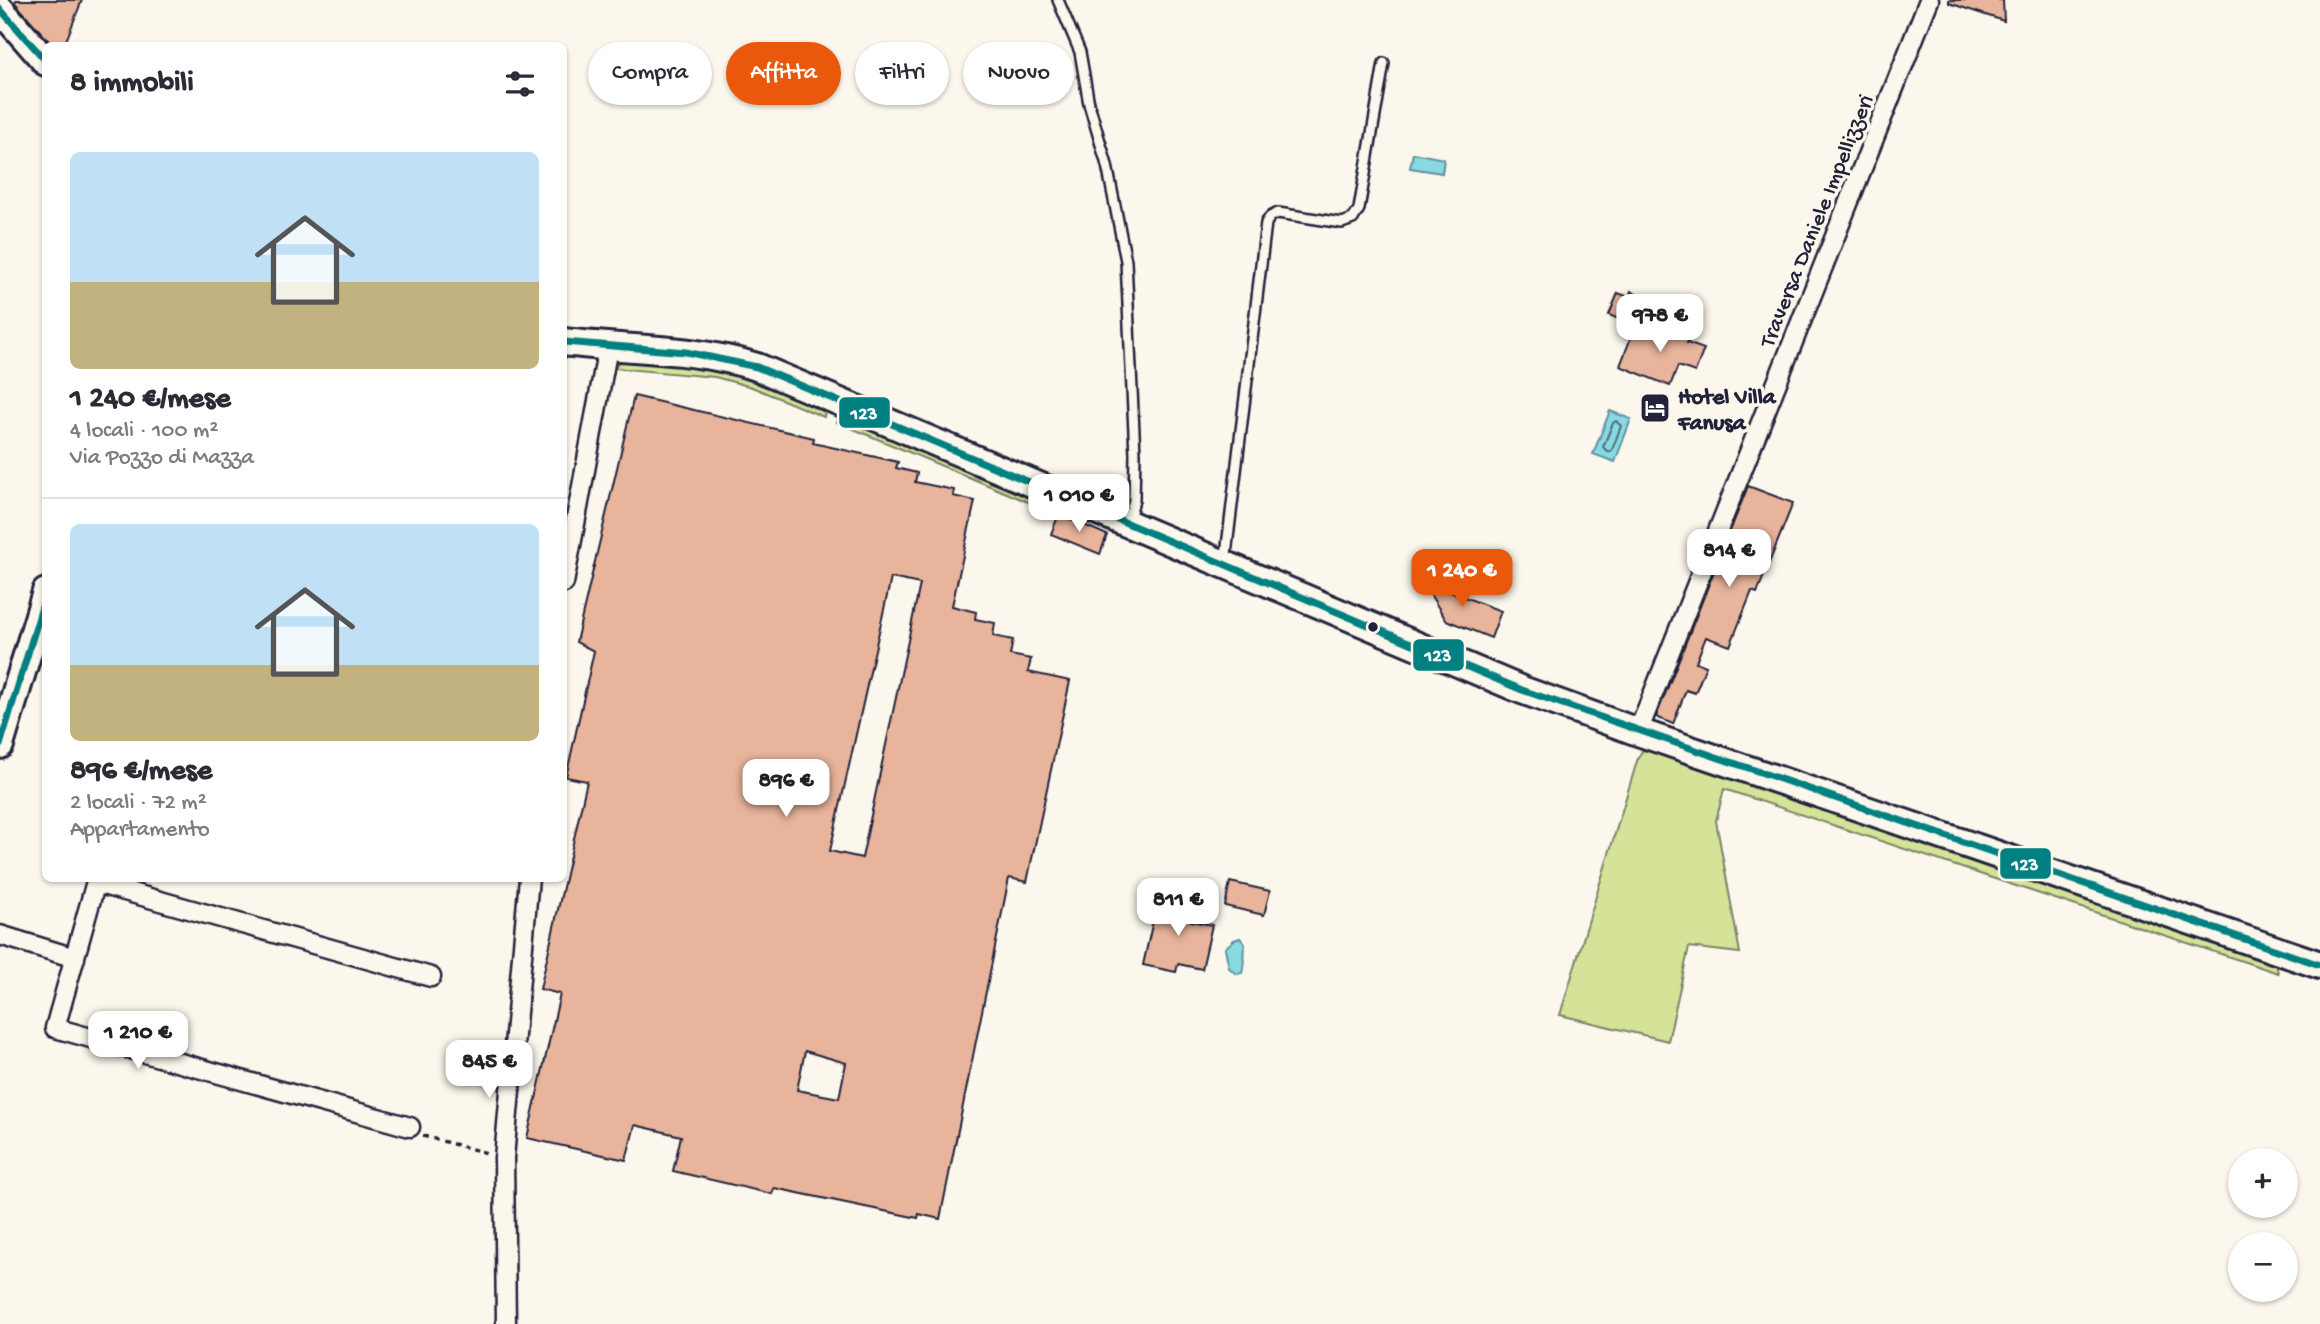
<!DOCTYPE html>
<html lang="it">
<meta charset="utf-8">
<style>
body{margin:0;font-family:"Gochi Hand",sans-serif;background:#f2f2f3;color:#2b2b33;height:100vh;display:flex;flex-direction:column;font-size:26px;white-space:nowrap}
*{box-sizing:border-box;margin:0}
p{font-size:23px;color:#7c7c81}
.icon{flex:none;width:38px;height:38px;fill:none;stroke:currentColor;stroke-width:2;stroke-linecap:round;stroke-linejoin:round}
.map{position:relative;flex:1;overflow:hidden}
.side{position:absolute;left:42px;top:42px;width:525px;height:840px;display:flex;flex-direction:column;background:#fff;border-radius:10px;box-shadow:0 2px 5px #0004}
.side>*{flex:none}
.top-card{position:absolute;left:588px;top:42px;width:665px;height:63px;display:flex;gap:14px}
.fabs{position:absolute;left:2228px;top:1148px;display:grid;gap:14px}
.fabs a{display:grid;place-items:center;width:70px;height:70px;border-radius:50%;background:#fff;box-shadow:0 2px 5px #0004;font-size:35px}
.price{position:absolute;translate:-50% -60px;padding:0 16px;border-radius:14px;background:#fff;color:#222;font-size:23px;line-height:46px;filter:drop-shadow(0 2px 4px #0008)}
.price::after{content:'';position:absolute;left:50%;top:42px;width:21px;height:16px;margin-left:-10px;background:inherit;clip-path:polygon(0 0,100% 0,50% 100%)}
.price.selected{background:#ea580c;color:#fff}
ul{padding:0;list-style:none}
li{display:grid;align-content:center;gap:14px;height:371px;padding:0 28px}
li+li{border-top:2px solid #e1e1e2}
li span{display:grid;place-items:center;height:217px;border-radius:10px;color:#555}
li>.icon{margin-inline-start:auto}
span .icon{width:126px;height:126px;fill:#fffc;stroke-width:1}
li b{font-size:30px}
h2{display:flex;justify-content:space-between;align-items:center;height:84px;padding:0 28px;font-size:30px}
.pill{padding:0 24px;border-radius:32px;background:#fff;box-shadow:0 2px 5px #0004;font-size:24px;line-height:63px}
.pill.selected{background:#ea580c;color:#fff}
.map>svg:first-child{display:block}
.green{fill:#d4e397;stroke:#7b8269;stroke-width:2}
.water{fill:#88d9e1;stroke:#5f909f;stroke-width:2}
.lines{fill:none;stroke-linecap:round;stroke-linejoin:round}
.shore{stroke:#4b6b7d;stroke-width:2}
.building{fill:#e8b49b;stroke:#22223b;stroke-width:2;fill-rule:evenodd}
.lane-casing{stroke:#22223b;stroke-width:14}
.street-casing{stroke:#22223b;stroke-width:23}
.secondary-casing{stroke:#22223b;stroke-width:32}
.path{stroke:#22223b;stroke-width:3.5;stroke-dasharray:5 5;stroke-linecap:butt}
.lane{stroke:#fbf7ec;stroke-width:9}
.street{stroke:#fbf7ec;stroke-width:18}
.secondary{stroke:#fbf7ec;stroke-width:26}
.bus-1-casing{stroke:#fbf7ec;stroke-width:12}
.bus-1{stroke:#008080;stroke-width:7}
.bus-dot{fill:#22223b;stroke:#fbf7ec;stroke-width:2.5}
.labels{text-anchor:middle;stroke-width:7;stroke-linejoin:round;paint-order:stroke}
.street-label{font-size:23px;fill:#22223b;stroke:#fbf7ec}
.poi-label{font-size:23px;font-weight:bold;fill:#22223b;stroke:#fbf7ec;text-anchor:start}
.line-badge{stroke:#fbf7ec;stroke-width:2.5}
.badge-label{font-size:19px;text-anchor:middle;font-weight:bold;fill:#fff}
</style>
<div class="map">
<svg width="2320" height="1324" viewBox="0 0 2320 1324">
<rect width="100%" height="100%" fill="#fbf7ec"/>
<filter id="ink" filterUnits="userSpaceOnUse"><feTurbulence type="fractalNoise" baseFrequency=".0143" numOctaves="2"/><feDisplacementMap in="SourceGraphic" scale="14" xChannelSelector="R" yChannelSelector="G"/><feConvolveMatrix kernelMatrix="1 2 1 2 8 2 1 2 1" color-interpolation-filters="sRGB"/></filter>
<g filter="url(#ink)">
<path class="green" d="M620,361L718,369L754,379L825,409L824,417L752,387L715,377L614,368Z
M842,416L1048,502L1047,510L837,422Z
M1646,750L2276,964L2278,973L1724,789L1716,821L1740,953L1689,947L1668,1041L1560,1015L1638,758L1642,751Z"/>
<path class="water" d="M1413,153L1444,159L1442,173L1410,168Z
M1610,411L1631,419L1615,462L1593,454Z
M1240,938L1245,944C1241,954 1246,963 1242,973L1237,974L1229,968L1225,948L1234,940Z"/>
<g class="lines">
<path class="shore" d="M1616,421L1621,426L1612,450L1608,452L1603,447L1613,423Z"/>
</g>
<path class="building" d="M16,0H82L64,46H53L15,3Z
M1949,0H2003L2004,21L1949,3Z
M1631,291L1646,300L1635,326L1609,315L1618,293L1629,297Z
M1637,322L1670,336L1672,330L1690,337L1687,343L1704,349L1695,372L1678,366L1670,386L1620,366Z
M634,396L814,438L813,443L898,462L896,468L917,473L915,482L954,490L953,496L975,501L952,606L976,612L975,619L995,623L993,636L1013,640L1010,655L1031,659L1028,672L1070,681L1027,882L1009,878L940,1219L919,1214L918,1218L774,1188L772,1194L673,1171L681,1136L635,1125L626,1160L527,1138L560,994L540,989L587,781L566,777L594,651L576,642ZM891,578L920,584L862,858L830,851ZM805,1051L846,1063L839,1098L797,1090Z
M1748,486L1793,503L1757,593L1752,591L1730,646L1706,637L1696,662L1706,666L1695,693L1686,690L1673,724L1656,717Z
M1059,514L1107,535L1100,554L1051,534Z
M1435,571L1446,590L1501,611L1491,638L1446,620L1423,583Z
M1230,882L1270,891L1264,915L1225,906Z
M1173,894L1196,899L1191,921L1212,925L1202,969L1178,964L1176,972L1143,965L1154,916L1167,919Z"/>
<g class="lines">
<g class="lane-casing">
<path id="lane" d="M1058,0L1080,52L1089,104L1107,165L1126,261L1135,454L1134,500L1129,519
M1225,563L1266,223L1270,217L1278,213L1342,223L1353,219L1359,209L1384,63"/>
</g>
<g class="street-casing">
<path id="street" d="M564,583L608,347
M1638,732L1929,0
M97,878L55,1028L410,1127
M96,883L431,977
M0,935L75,958
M506,1324L504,1158L529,878"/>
</g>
<g class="secondary-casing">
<path id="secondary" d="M0,9L46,62
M564,342C628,350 695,347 757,367L1522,690L1638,732L2320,965
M0,745L46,592"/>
</g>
<path class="path" d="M423,1136L487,1153"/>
<use href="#lane" class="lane"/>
<use href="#street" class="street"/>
<use href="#secondary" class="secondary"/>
<g class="bus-1-casing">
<path id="bus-1" d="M0,9L46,61
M564,342L686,352L757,367L1522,690L2320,965
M0,745L46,594"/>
</g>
<use href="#bus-1" class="bus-1"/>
</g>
</g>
<defs>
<g id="hotel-square" transform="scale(1.575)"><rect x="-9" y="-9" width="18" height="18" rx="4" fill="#22223b" stroke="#fbf7ec"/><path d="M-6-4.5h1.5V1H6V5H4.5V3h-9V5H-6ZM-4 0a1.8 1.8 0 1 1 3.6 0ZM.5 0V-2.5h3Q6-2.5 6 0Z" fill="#fff"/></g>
</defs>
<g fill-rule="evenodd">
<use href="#hotel-square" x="1655" y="408"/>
</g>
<circle class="bus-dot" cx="1373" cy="627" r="6"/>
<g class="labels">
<g class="street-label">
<text transform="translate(1815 220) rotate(-68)" y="8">Traversa Daniele Impellizzeri</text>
</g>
<g class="poi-label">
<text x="1678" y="403">Hotel Villa<tspan x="1678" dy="26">Fanusa</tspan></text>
</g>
</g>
<g class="line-badge">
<rect x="838" y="396" width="53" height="33" rx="7" fill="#008080"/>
<rect x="1412" y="638" width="53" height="34" rx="7" fill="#008080"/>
<rect x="1999" y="847" width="53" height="33" rx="7" fill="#008080"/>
</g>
<g class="badge-label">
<text x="864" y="419">123</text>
<text x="1438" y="661">123</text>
<text x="2025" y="870">123</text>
</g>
</svg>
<div class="fabs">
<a>+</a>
<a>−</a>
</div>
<b class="price" style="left:1660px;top:354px">978 €</b>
<b class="price" style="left:1079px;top:534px">1 010 €</b>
<b class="price" style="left:1729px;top:589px">814 €</b>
<b class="price selected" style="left:1462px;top:609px">1 240 €</b>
<b class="price" style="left:786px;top:819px">896 €</b>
<b class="price" style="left:1178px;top:938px">811 €</b>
<b class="price" style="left:138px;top:1071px">1 210 €</b>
<b class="price" style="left:489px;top:1100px">845 €</b>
<div class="top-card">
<a class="pill">Compra</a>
<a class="pill selected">Affitta</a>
<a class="pill">Filtri</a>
<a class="pill">Nuovo</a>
</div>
<section class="side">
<h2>8 immobili<svg class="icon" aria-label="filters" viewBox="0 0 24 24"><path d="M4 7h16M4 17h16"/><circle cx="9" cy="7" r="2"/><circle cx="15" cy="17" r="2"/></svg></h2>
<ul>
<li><span style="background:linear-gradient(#bfe0f5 60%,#c2b280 0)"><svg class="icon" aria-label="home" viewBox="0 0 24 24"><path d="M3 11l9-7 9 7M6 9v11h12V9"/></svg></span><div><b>1 240 €/mese</b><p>4 locali · 100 m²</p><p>Via Pozzo di Mazza</p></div></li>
<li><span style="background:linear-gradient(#bfe0f5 65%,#c2b280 0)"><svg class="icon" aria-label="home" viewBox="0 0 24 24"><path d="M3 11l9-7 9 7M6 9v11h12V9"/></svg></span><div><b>896 €/mese</b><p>2 locali · 72 m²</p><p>Appartamento</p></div></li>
</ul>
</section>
</div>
